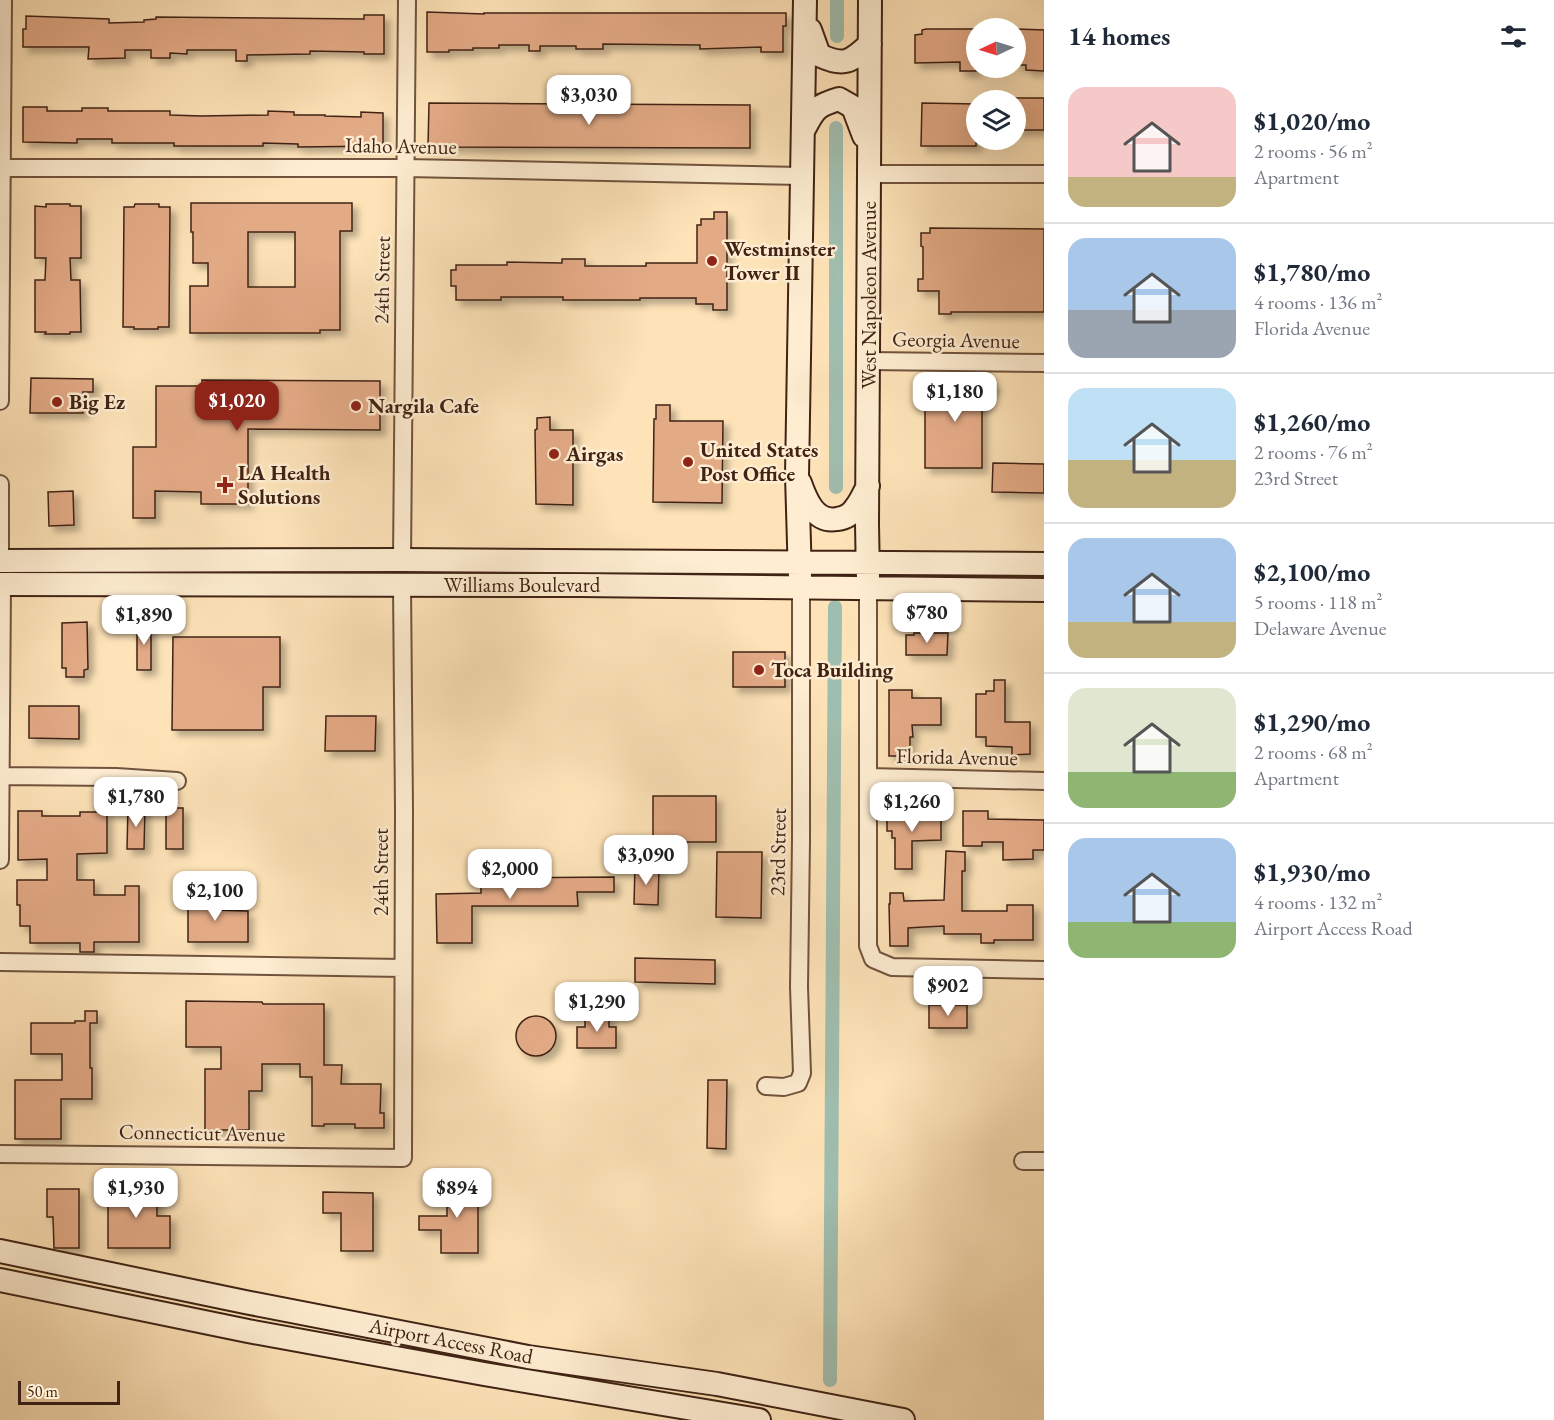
<!DOCTYPE html>
<meta charset="utf-8">
<style>
body{margin:0;font-family:"EB Garamond",serif;background:#f2f2f3;color:#1f2937;height:100vh;display:flex;flex-direction:column;font-size:22px;white-space:nowrap}
*{box-sizing:border-box;margin:0}
p{font-size:20px;color:#747a83}
.icon{flex:none;width:33px;height:33px;fill:none;stroke:currentColor;stroke-width:2;stroke-linecap:round;stroke-linejoin:round}
.map{position:relative;flex:1;overflow:hidden}
.side{display:flex;flex-direction:column;background:#fff;width:510px}
.side>*{flex:none}
.needle{width:39px;rotate:266deg}
.fabs{position:absolute;left:966px;top:18px;display:grid;gap:12px}
.fabs a{display:grid;place-items:center;width:60px;height:60px;border-radius:50%;background:#fff;box-shadow:0 6px 24px #0002;font-size:30px}
.scale{position:absolute;left:18px;bottom:15px;width:102px;box-sizing:border-box;padding-left:6px;border:3px solid #402315;border-top:0;font-size:16px;line-height:21px;white-space:nowrap;color:#402315;-webkit-text-stroke:4px #feedd1;paint-order:stroke}
.price{position:absolute;translate:-50% -51px;padding:0 14px;border-radius:12px;background:#fff;color:#222;font-size:20px;line-height:39px;filter:drop-shadow(0 2px 3px #0008)}
.price::after{content:'';position:absolute;left:50%;top:36px;width:18px;height:14px;margin-left:-9px;background:inherit;clip-path:polygon(0 0,100% 0,50% 100%)}
.price.current{background:#8f2418;color:#fff}
ul{padding:0;list-style:none}
li{display:flex;align-items:center;gap:18px;height:150px;padding:0 24px}
li+li{border-top:2px solid #e0e1e3}
li span{display:grid;place-items:center;flex:none;width:168px;height:120px;border-radius:18px;color:#555}
li>.icon{margin-inline-start:auto}
span .icon{width:72px;height:72px;fill:#fffc;stroke-width:1}
li b{font-size:26px}
h2{display:flex;justify-content:space-between;align-items:center;height:72px;padding:0 24px;font-size:26px}
main{display:flex;flex:1;min-height:0}
.map>svg:first-child{display:block}
.lines{fill:none;stroke-linecap:round;stroke-linejoin:round}
.canal{stroke:#a0beaf;stroke-width:14}
.building{fill:#e3aa86;stroke:#402315;stroke-width:1.5;fill-rule:evenodd;filter:url(#shadow)}
.minor-casing{stroke:#70533e;stroke-width:20}
.secondary-casing{stroke:#402315;stroke-width:26}
.minor{stroke:#feedd1;stroke-width:16}
.secondary{stroke:#feedd1;stroke-width:22}
.poi-dot{fill:#8f2418;stroke:#feedd1;stroke-width:2}
.labels{text-anchor:middle;stroke-width:5;stroke-linejoin:round;paint-order:stroke}
.street-label{font-size:21px;fill:#402315;stroke:#feedd1}
.poi-label{font-size:21px;font-weight:bold;fill:#402315;stroke:#feedd1;text-anchor:start}
</style>
<main>
<div class="map">
<svg width="1044" height="1420" viewBox="0 0 1044 1420">
<defs>
<filter id="shadow"><feDropShadow dx="5.5" dy="5.5" stdDeviation="3" flood-color="#0004"/></filter>
</defs>
<rect width="100%" height="100%" fill="#fee3b8"/>
<filter id="stains"><feTurbulence type="fractalNoise" baseFrequency=".00333" numOctaves="4"/><feColorMatrix values="0 0 0 0 .2 0 0 0 0 .09 0 0 0 0 .02 0 0 0 .5 -.17"/></filter>
<radialGradient id="worn" r=".72"><stop offset=".6" stop-color="#630" stop-opacity="0"/><stop offset="1" stop-color="#630" stop-opacity=".3"/></radialGradient>
<g class="lines">
<path class="canal" d="M837,36V0
M836,487V128
M830,1380L835,607"/>
</g>
<path class="building" d="M427,12L484,14V13H786V26H783V52H761V47L700,49V45L603,44V49H576V46H540V51H529V45H499V48H473V50H449V52H427Z
M364,15H384V54H364V52L310,51V54L247,55V61H236V50H187V54L170,53V58H151V50H125V58L88,59L89,47H23V29H26V16L109,19V23L144,22V20L156,19V17L364,19Z
M926,29H976V71H960V62L915,63V35L922,34V30Z
M1016,29L1044,30V71L1026,70V65H1016Z
M1016,98H1044V130H1016Z
M429,103L750,105V148L428,147Z
M922,103L976,104V146H921Z
M23,107H47V111H82V108H108V111H170V115L201,116L268,115V111L294,112V115H325V116L361,117V112L383,113V146L298,147V144L263,143V146H174V143H112V139H77V143L23,142Z
M191,203H352V231H340V330H320V333H190V286H208V263H193V232H191ZM248,232H295V287H248Z
M46,204H70V206H81V258H70L71,280H80L81,332H70V334H45L46,332H35V280H45L46,258H35V206L46,207Z
M135,204H159V207H170L169,327H158V329H134V327H123L124,207H134Z
M714,212H727V310H713V304H696V298H640V300H563V297H501V300H456V286H451V270H456V265H507V262L562,263V259H585V266H646V263H697V225H701V219H714Z
M930,228L1044,229V312H951V314H939V291H918V279H923V247L921,246V233H930Z
M977,373H982L995,386L982,399V468H925V383H966Z
M31,378L93,379V392H83V413H30Z
M202,380L380,381V430L248,429V504H201V492L155,491V518H133V447H156V386H202Z
M656,405H670V421H723L722,503L653,502L654,419H656Z
M550,417V430H573V505L536,504L535,430L537,429V418Z
M993,463L1044,464V493L992,492Z
M73,491L74,525L49,526L48,492Z
M87,622L88,669L84,670V677H66V668H62V623Z
M137,623H151V670H137Z
M914,633H948L947,655H906V635H914Z
M173,637H280V687H263V730H172Z
M733,652H785V687H733Z
M994,680H1005V722H1030V754L1012,755V747L986,746V737H976V694H986V691H994Z
M889,690H912V698H941V725H912L913,737H910V756H889Z
M29,706H79V739L29,738Z
M326,716H376L375,751H325Z
M653,796H716V842H653Z
M128,807H145L144,849H127Z
M166,808H183V849H166Z
M18,811H42V816H80V812H107V853L77,854V880H94V895H125V886H139V942H94V952H80V943H30V926H20V905H17V880H47V859L18,860Z
M893,811H904V813L934,812V816L941,817V840L912,841V869H895V838H892V831H887V814H893Z
M963,811H988V819L1044,820V850H1033V859L1003,860V842H982V846H963Z
M946,851L965,852V871H962V911H1007V905H1033V940H994V943H981V934H944V926L924,927L908,928V946H890L889,904H890V893H903L904,901L944,900Z
M717,852H762L761,918L716,917Z
M635,866L659,867L658,905L634,904Z
M614,877V892H577L578,906H472V943H437L436,894L481,893V878Z
M188,896H214V910L248,911V942H188Z
M635,958L715,960V984L635,982Z
M186,1001L262,1002L263,1004H324V1065H342L341,1084H381L380,1113H384V1128H355V1124H324V1126H312V1077H300V1064H262V1091H249V1130H205V1069H221V1047H186Z
M929,1005H967V1028H929Z
M85,1011H97V1023H90V1068H92V1099H61V1139H15V1080H62V1054H31V1023H75V1021H85Z
M585,1014H609V1027H616V1048H577V1027H585Z
M516 1036a20 20 0 1 1 40 0a20 20 0 1 1-40 0Z
M708,1080H727L726,1149L707,1148Z
M447,1181H478V1253H441V1230H419V1216H447Z
M108,1185L157,1186V1216H170V1248H108Z
M47,1189H79V1248H54L53,1217H47Z
M323,1192L373,1193V1251H341V1213H323Z"/>
<g class="lines">
<g class="minor-casing">
<path id="minor" d="M0,168H406L802,176
M869,174H1044
M868,361L1044,363
M0,401L3,0
M0,484V561
M402,560L407,0
M868,589V946L873,959L892,967L1044,970
M0,776L116,777L177,781
M869,777L1044,781
M0,860L2,584
M0,962L403,968
M766,1086L784,1087L798,1083L802,1073L799,987L801,840V588
M0,1154L403,1158L404,810L402,585
M1023,1161H1044"/>
</g>
<g class="secondary-casing">
<path id="secondary" d="M810,30L819,55C844,67 851,62 870,44
M803,131C814,110 815,106 839,99L853,107L864,136
M800,483C806,500 815,523 837,519C845,518 852,514 856,507C861,501 864,493 868,486
M0,561L402,560L1044,564
M800,577L797,476L805,0
M868,578L867,524L870,0
M0,584L580,585L1044,590
M0,1251L245,1302L528,1357L717,1384L903,1420
M0,1280L248,1331L484,1374L759,1420"/>
</g>
<use href="#minor" class="minor"/>
<use href="#secondary" class="secondary"/>
</g>
<g class="poi-dot">
<circle cx="712" cy="261" r="6"/>
<circle cx="57" cy="402" r="6"/>
<circle cx="356" cy="406" r="6"/>
<circle cx="554" cy="454" r="6"/>
<circle cx="688" cy="462" r="6"/>
<path d="M222 476h6v6h6v6h-6v6h-6v-6h-6v-6h6z"/>
<circle cx="759" cy="670" r="6"/>
</g>
<g class="labels">
<g class="street-label">
<text transform="translate(401 146) rotate(1)" y="7">Idaho Avenue</text>
<text transform="translate(382 280) rotate(-89)" y="7">24th Street</text>
<text transform="translate(869 295) rotate(-90)" y="7">West Napoleon Avenue</text>
<text transform="translate(956 340) rotate(1)" y="7">Georgia Avenue</text>
<text x="522" y="592">Williams Boulevard</text>
<text transform="translate(957 757) rotate(1)" y="7">Florida Avenue</text>
<text transform="translate(778 852) rotate(-89)" y="7">23rd Street</text>
<text transform="translate(381 872) rotate(-90)" y="7">24th Street</text>
<text transform="translate(202 1133) rotate(1)" y="7">Connecticut Avenue</text>
<text transform="translate(451 1341) rotate(11)" y="7">Airport Access Road</text>
</g>
<g class="poi-label">
<text x="724" y="256">Westminster<tspan x="724" dy="24">Tower II</tspan></text>
<text x="69" y="409">Big Ez</text>
<text x="368" y="413">Nargila Cafe</text>
<text x="700" y="457">United States<tspan x="700" dy="24">Post Office</tspan></text>
<text x="566" y="461">Airgas</text>
<text x="238" y="480">LA Health<tspan x="238" dy="24">Solutions</tspan></text>
<text x="771" y="677">Toca Building</text>
</g>
</g>
<rect width="100%" height="100%" filter="url(#stains)"/>
<rect width="100%" height="100%" fill="url(#worn)"/>
</svg>
<div class="fabs">
<a><svg class="needle" viewBox="-14 -14 28 28"><path d="M0-13l5 13h-10z" fill="#e53935"/><path d="M0 13l5-13h-10z" fill="#747a83"/></svg></a>
<a><svg class="icon" aria-label="layers" viewBox="0 0 24 24"><path d="M12 4l9 5-9 5-9-5zM3 14l9 5 9-5"/></svg></a>
</div>
<div class="scale">50 m</div>
<b class="price" style="left:589px;top:126px">$3,030</b>
<b class="price" style="left:955px;top:423px">$1,180</b>
<b class="price current" style="left:237px;top:432px">$1,020</b>
<b class="price" style="left:927px;top:644px">$780</b>
<b class="price" style="left:144px;top:646px">$1,890</b>
<b class="price" style="left:136px;top:828px">$1,780</b>
<b class="price" style="left:912px;top:833px">$1,260</b>
<b class="price" style="left:646px;top:886px">$3,090</b>
<b class="price" style="left:510px;top:900px">$2,000</b>
<b class="price" style="left:215px;top:922px">$2,100</b>
<b class="price" style="left:948px;top:1017px">$902</b>
<b class="price" style="left:597px;top:1033px">$1,290</b>
<b class="price" style="left:136px;top:1219px">$1,930</b>
<b class="price" style="left:457px;top:1219px">$894</b>
</div>
<section class="side">
<h2>14 homes<svg class="icon" aria-label="filters" viewBox="0 0 24 24"><path d="M4 7h16M4 17h16"/><circle cx="9" cy="7" r="2"/><circle cx="15" cy="17" r="2"/></svg></h2>
<ul>
<li><span style="background:linear-gradient(#f6c9c9 75%,#c2b280 0)"><svg class="icon" aria-label="home" viewBox="0 0 24 24"><path d="M3 11l9-7 9 7M6 9v11h12V9"/></svg></span><div><b>$1,020/mo</b><p>2 rooms · 56 m²</p><p>Apartment</p></div></li>
<li><span style="background:linear-gradient(#a9c7e8 60%,#9aa5b1 0)"><svg class="icon" aria-label="home" viewBox="0 0 24 24"><path d="M3 11l9-7 9 7M6 9v11h12V9"/></svg></span><div><b>$1,780/mo</b><p>4 rooms · 136 m²</p><p>Florida Avenue</p></div></li>
<li><span style="background:linear-gradient(#bfe0f5 60%,#c2b280 0)"><svg class="icon" aria-label="home" viewBox="0 0 24 24"><path d="M3 11l9-7 9 7M6 9v11h12V9"/></svg></span><div><b>$1,260/mo</b><p>2 rooms · 76 m²</p><p>23rd Street</p></div></li>
<li><span style="background:linear-gradient(#a9c7e8 70%,#c2b280 0)"><svg class="icon" aria-label="home" viewBox="0 0 24 24"><path d="M3 11l9-7 9 7M6 9v11h12V9"/></svg></span><div><b>$2,100/mo</b><p>5 rooms · 118 m²</p><p>Delaware Avenue</p></div></li>
<li><span style="background:linear-gradient(#dfe7d0 70%,#8fb573 0)"><svg class="icon" aria-label="home" viewBox="0 0 24 24"><path d="M3 11l9-7 9 7M6 9v11h12V9"/></svg></span><div><b>$1,290/mo</b><p>2 rooms · 68 m²</p><p>Apartment</p></div></li>
<li><span style="background:linear-gradient(#a9c7e8 70%,#8fb573 0)"><svg class="icon" aria-label="home" viewBox="0 0 24 24"><path d="M3 11l9-7 9 7M6 9v11h12V9"/></svg></span><div><b>$1,930/mo</b><p>4 rooms · 132 m²</p><p>Airport Access Road</p></div></li>
</ul>
</section>
</main>
